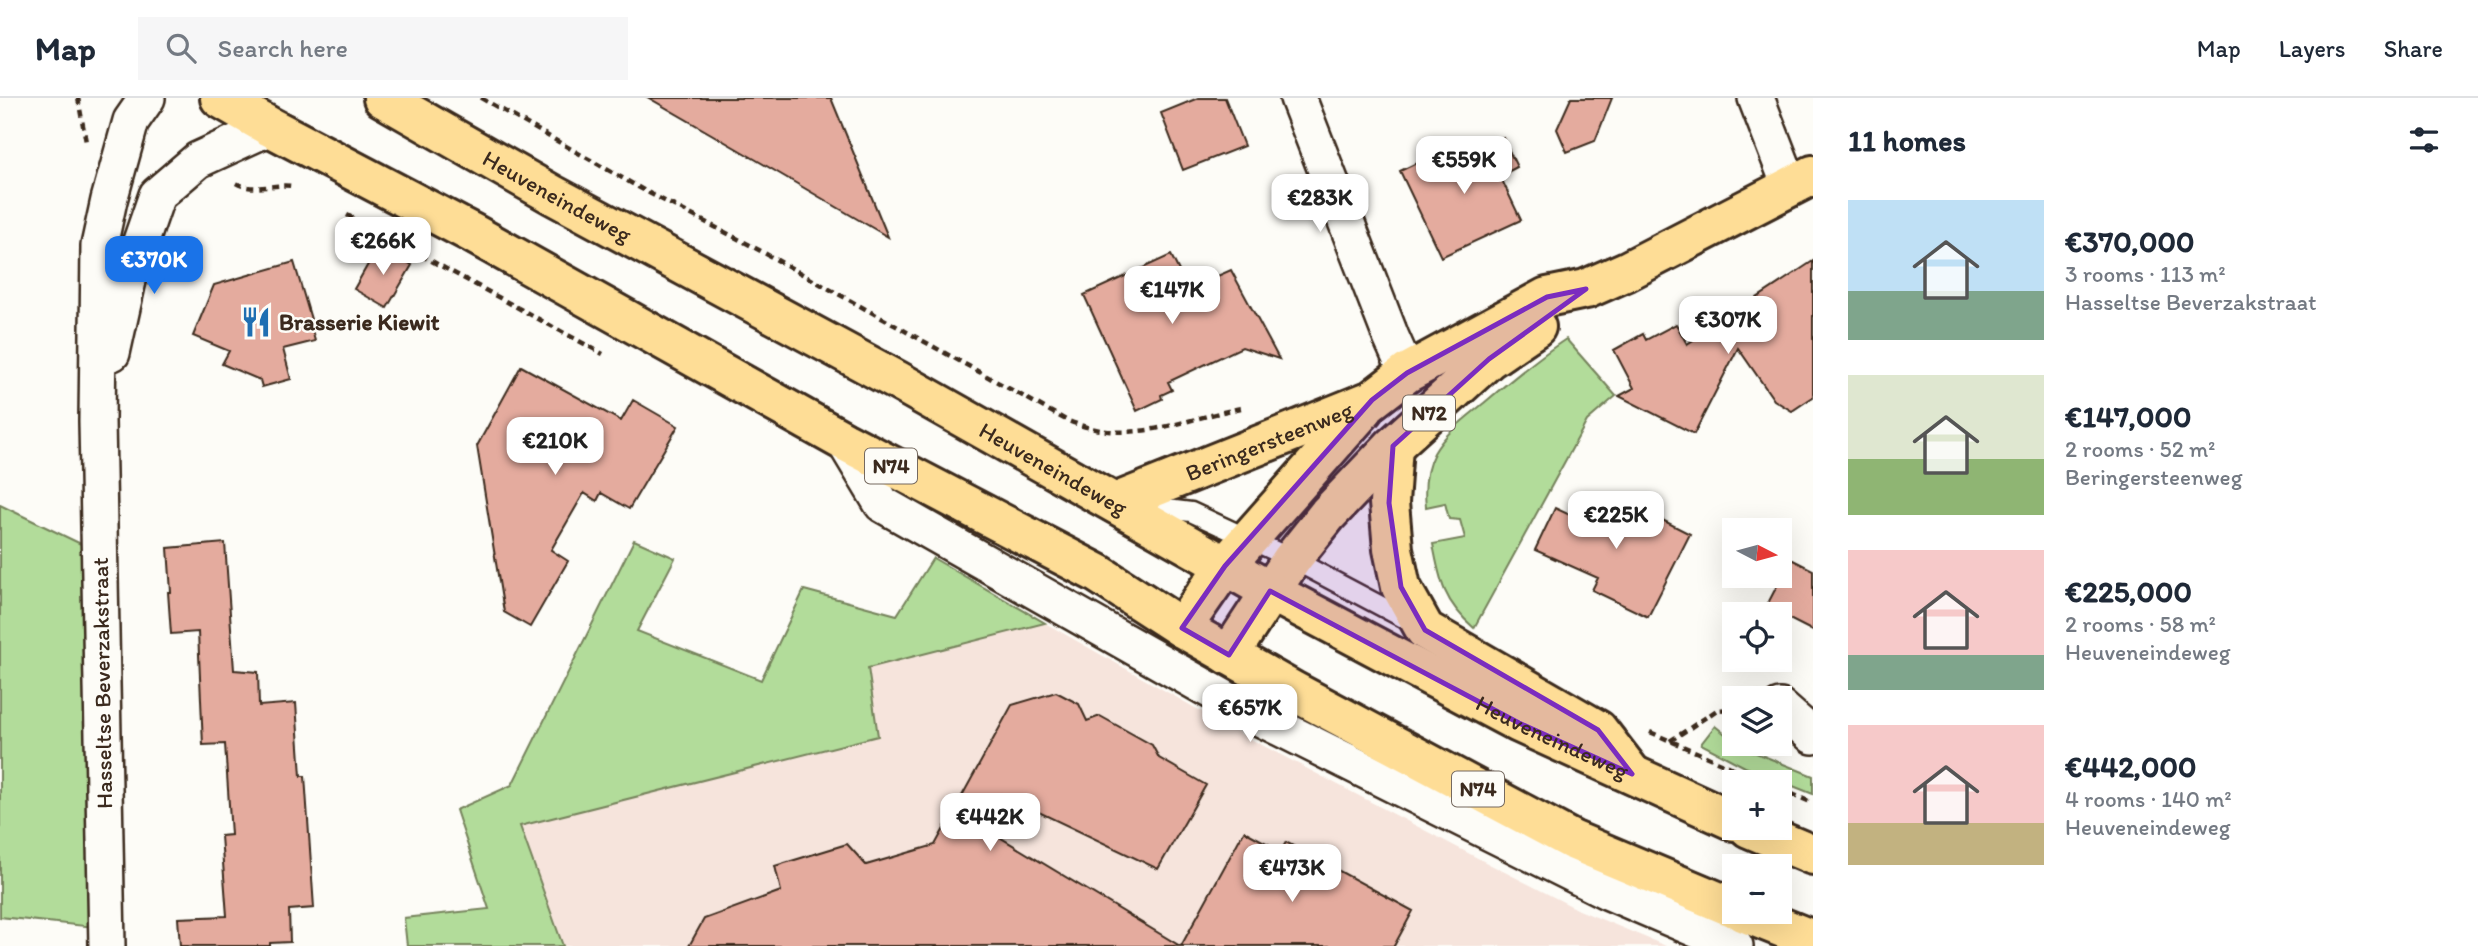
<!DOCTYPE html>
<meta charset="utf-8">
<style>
body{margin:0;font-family:Itim,sans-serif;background:#f6f6f7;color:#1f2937;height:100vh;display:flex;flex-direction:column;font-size:26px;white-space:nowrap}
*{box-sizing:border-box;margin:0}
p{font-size:23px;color:#747a83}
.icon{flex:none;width:38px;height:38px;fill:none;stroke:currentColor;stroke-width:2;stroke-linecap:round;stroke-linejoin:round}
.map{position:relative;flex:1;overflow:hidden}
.side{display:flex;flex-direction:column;background:#fff;width:665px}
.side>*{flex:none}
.needle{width:46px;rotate:96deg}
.buttons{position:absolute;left:1722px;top:420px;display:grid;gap:14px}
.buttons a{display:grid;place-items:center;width:70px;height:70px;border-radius:0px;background:#fff;box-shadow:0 7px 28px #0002;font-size:35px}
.price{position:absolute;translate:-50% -60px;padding:0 16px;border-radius:14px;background:#fff;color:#222;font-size:23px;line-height:46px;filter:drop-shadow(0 2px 4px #0008)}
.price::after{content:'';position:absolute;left:50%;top:42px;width:21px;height:16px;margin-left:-10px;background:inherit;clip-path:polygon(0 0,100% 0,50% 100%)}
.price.selected{background:#1a73e8;color:#fff}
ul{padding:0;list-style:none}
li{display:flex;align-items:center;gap:21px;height:175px;padding:0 35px}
li span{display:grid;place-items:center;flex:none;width:196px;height:140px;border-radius:0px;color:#555}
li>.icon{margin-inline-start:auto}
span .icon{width:84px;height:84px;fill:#fffc;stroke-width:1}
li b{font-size:30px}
h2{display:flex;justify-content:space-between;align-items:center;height:84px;padding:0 35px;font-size:30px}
header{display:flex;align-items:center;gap:42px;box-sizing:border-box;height:98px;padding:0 35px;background:#fff;border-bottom:2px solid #e0e1e3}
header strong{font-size:33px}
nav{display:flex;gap:38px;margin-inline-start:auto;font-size:24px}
.search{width:490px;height:63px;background:#f6f6f7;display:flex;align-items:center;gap:18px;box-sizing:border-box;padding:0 24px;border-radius:0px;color:#747a83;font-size:26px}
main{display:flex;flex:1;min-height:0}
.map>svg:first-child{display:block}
.built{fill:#f6e4dc}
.green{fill:#b2dc9a;stroke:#76835c;stroke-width:2}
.building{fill:#e4ab9e;stroke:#3b2a1e;stroke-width:2}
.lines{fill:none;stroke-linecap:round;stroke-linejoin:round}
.lane-casing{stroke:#3b2a1e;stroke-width:23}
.street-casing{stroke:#3b2a1e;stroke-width:40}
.primary-casing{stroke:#3b2a1e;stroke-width:44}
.highway-casing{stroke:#3b2a1e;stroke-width:44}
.path{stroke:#3b2a1e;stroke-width:4.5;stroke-dasharray:7 5;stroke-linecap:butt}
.lane{stroke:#fdfcf7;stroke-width:18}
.street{stroke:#fdfcf7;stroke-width:35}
.primary{stroke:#fedd96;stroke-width:38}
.highway{stroke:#fedd96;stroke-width:38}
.marked{fill:#7b2cbf;fill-opacity:0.2;stroke:#7b2cbf;stroke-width:5;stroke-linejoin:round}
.labels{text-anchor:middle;stroke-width:5;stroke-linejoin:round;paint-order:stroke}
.shield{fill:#fdfcf7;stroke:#75695f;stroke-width:2}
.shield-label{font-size:21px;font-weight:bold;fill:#3b2a1e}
.street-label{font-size:23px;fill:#3b2a1e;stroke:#fdfcf7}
.poi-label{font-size:23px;font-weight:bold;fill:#3b2a1e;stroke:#fdfcf7;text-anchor:start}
</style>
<header>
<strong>Map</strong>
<div class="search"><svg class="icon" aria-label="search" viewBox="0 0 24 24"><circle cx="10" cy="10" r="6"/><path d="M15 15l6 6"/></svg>Search here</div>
<nav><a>Map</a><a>Layers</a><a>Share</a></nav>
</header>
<main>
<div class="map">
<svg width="1813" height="848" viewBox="0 0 1813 848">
<rect width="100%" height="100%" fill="#fdfcf7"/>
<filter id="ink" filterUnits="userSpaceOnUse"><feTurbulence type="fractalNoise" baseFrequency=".0143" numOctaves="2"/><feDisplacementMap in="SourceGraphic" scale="14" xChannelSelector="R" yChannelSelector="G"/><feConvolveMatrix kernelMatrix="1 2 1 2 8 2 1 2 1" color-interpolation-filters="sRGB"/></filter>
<g filter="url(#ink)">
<path class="built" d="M1045,525L1243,637L1489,766L1579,812L1666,848H563L520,728L878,638L868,570Z"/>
<path class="green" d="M1566,241L1616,298L1587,323L1474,530C1444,504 1440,484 1433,446L1465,440L1460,422L1449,421L1445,405L1426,409C1424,390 1425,372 1434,355C1446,334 1466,320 1484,305C1511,282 1537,260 1566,241Z
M0,407L83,447L94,829L0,819Z
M634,442L675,460L637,533L761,582L804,492L897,517L933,460L1045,525L868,570L878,638L520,728L563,848H407L404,820L489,811L456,712L512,687Z
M1715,628L1734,643V646L1813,678V696L1745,669L1701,646Z"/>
<path class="building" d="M649,0H831L888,139L758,63Z
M1198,0H1225L1244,48L1183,72L1161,15Z
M1571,0H1612L1595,43L1567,54L1557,31Z
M1503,40L1517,69L1500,78L1521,122L1441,159L1400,73L1433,57L1440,71Z
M379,147L412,167L387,210L354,191Z
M1171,157L1188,191L1231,172L1279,261L1242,249L1168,284L1172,292L1161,297L1162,301L1137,313L1084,197Z
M1813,163V299L1792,313L1774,302L1738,250L1694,336L1619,298L1634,290L1614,252L1643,236L1646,242L1676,226L1687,246Z
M294,164L313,228H311L315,243L283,251L291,281L262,289L260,282L222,266L229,253L193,238L214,187Z
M521,268L621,323L633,302L678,328L629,411L601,395L597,403L584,395L551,452L568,463L530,529L504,514L477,348Z
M1581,400L1625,421L1633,407L1690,436L1648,519L1592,492L1598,480L1535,452L1555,410L1572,418Z
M225,445L234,572L258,574L259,608L296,605L301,678H305L314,810L289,812L290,844L270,845V848H180L178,820L227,818L221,738L231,737L225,646L203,647L198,534L171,536L168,494H171L168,450Z
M1791,461L1813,472V533L1766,509Z
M1056,594L1079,606L1087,623L1100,618L1152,647L1159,660L1206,687L1158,771L1001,696L983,729L1180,848H689L704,821L781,793L775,768L847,746L866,767L935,747L1012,607Z
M1244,733L1281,753L1286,744L1413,813L1394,848H1181Z"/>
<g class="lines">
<g class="lane-casing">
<path id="lane" d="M1142,408L1191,414L1292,461L1413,525"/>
</g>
<g class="street-casing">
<path id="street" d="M1298,0L1391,239L1407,275
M1756,0L1790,88
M112,255L129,178L157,97L198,62L270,29
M844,343L882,406L1254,617L1607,793L1735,848
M1780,609L1813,638
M107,848L97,323L99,148L109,102L131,23L147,0"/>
</g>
<g class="primary-casing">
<g id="primary">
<path d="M220,0L270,29L472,135L844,343L1097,475L1182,530L1293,593L1572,742L1734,810"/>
<path id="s1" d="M383,0L553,97L898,283L1270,493"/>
<path d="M1393,348L1389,405L1393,451L1401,489L1425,532L1598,632L1632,676"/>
<path id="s2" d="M1115,405L1372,302L1407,275L1547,199L1586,191L1627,173L1813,77"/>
<path d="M1182,530L1225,468L1364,311"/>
<path d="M1229,557L1292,461L1328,416L1393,348L1489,261L1536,229"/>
<path d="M1743,814L1813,842"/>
</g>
</g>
<g class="highway-casing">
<g id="highway">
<path id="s3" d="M1270,493L1519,625L1734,723"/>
<path d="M1749,730L1813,757"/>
</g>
</g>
<path class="path" d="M78,0L86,44
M481,0L647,94L748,146L1066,322C1131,349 1176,323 1241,310
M236,85C254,95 274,85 293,88
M347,117L603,256
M1650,634L1765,684
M1670,643L1717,612L1734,611
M1780,691L1813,705"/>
<use href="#lane" class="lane"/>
<use href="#street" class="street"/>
<use href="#primary" class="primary"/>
<use href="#highway" class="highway"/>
</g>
</g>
<path class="marked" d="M1586,191L1489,261L1393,348L1389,405L1401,489L1425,532L1598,632L1632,676L1519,625L1270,493L1229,557L1182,530L1225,468L1372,302L1407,275L1547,199Z"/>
<defs>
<g id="restaurant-bare" transform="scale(2.415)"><path d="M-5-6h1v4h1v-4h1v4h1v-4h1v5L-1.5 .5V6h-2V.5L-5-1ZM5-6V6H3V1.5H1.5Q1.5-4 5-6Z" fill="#1f6fb2" stroke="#fdfcf7" stroke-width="2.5" paint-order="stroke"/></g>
</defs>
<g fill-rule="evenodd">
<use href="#restaurant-bare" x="256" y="224"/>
</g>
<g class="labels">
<g class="shield">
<rect x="1403" y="297.5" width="52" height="35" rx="5"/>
<rect x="865" y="350.5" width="52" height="35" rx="5"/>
<rect x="1452" y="673.5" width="52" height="35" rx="5"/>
</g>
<g class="shield-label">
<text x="1429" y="322">N72</text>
<text x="891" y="375">N74</text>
<text x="1478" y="698">N74</text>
</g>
<g class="street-label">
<text dy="8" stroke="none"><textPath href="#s1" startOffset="200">Heuveneindeweg</textPath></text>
<text dy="8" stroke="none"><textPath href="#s2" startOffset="166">Beringersteenweg</textPath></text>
<text dy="8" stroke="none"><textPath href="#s1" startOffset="766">Heuveneindeweg</textPath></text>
<text transform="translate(102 585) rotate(-91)" y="8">Hasseltse Beverzakstraat</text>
<text dy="8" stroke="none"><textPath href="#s3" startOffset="318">Heuveneindeweg</textPath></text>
</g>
<g class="poi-label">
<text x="279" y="232">Brasserie Kiewit</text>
</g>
</g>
</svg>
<div class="buttons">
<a><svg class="needle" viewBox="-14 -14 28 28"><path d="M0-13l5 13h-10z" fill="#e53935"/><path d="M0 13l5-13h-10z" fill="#747a83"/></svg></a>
<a><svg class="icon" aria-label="locate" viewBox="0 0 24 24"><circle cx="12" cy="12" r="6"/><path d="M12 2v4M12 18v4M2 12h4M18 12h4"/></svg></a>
<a><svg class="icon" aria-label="layers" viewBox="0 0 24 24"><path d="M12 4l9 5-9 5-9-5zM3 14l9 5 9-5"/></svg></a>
<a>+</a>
<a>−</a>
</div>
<b class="price" style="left:1464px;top:98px">€559K</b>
<b class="price" style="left:1320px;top:136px">€283K</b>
<b class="price" style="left:383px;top:179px">€266K</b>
<b class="price selected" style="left:154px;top:198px">€370K</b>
<b class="price" style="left:1172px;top:228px">€147K</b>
<b class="price" style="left:1728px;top:258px">€307K</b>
<b class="price" style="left:555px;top:379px">€210K</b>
<b class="price" style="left:1616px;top:453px">€225K</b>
<b class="price" style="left:1250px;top:646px">€657K</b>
<b class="price" style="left:990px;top:755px">€442K</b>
<b class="price" style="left:1292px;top:806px">€473K</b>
</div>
<section class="side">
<h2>11 homes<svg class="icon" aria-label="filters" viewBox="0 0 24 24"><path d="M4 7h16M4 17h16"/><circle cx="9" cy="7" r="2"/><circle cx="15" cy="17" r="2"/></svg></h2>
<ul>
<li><span style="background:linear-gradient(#bfe0f5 65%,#7fa58c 0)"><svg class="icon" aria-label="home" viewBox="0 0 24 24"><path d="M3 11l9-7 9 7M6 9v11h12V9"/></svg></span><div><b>€370,000</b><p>3 rooms · 113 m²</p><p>Hasseltse Beverzakstraat</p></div></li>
<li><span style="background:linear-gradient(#dfe7d0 60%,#8fb573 0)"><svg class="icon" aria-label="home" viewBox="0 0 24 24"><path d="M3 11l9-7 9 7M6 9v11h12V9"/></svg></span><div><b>€147,000</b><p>2 rooms · 52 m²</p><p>Beringersteenweg</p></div></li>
<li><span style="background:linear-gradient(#f6c9c9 75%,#7fa58c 0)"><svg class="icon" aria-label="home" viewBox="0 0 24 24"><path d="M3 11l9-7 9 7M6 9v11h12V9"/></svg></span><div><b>€225,000</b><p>2 rooms · 58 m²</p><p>Heuveneindeweg</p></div></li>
<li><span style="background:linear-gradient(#f6c9c9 70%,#c2b280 0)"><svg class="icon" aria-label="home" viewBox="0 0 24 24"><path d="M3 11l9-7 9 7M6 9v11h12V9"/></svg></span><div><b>€442,000</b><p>4 rooms · 140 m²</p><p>Heuveneindeweg</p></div></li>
</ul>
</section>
</main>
